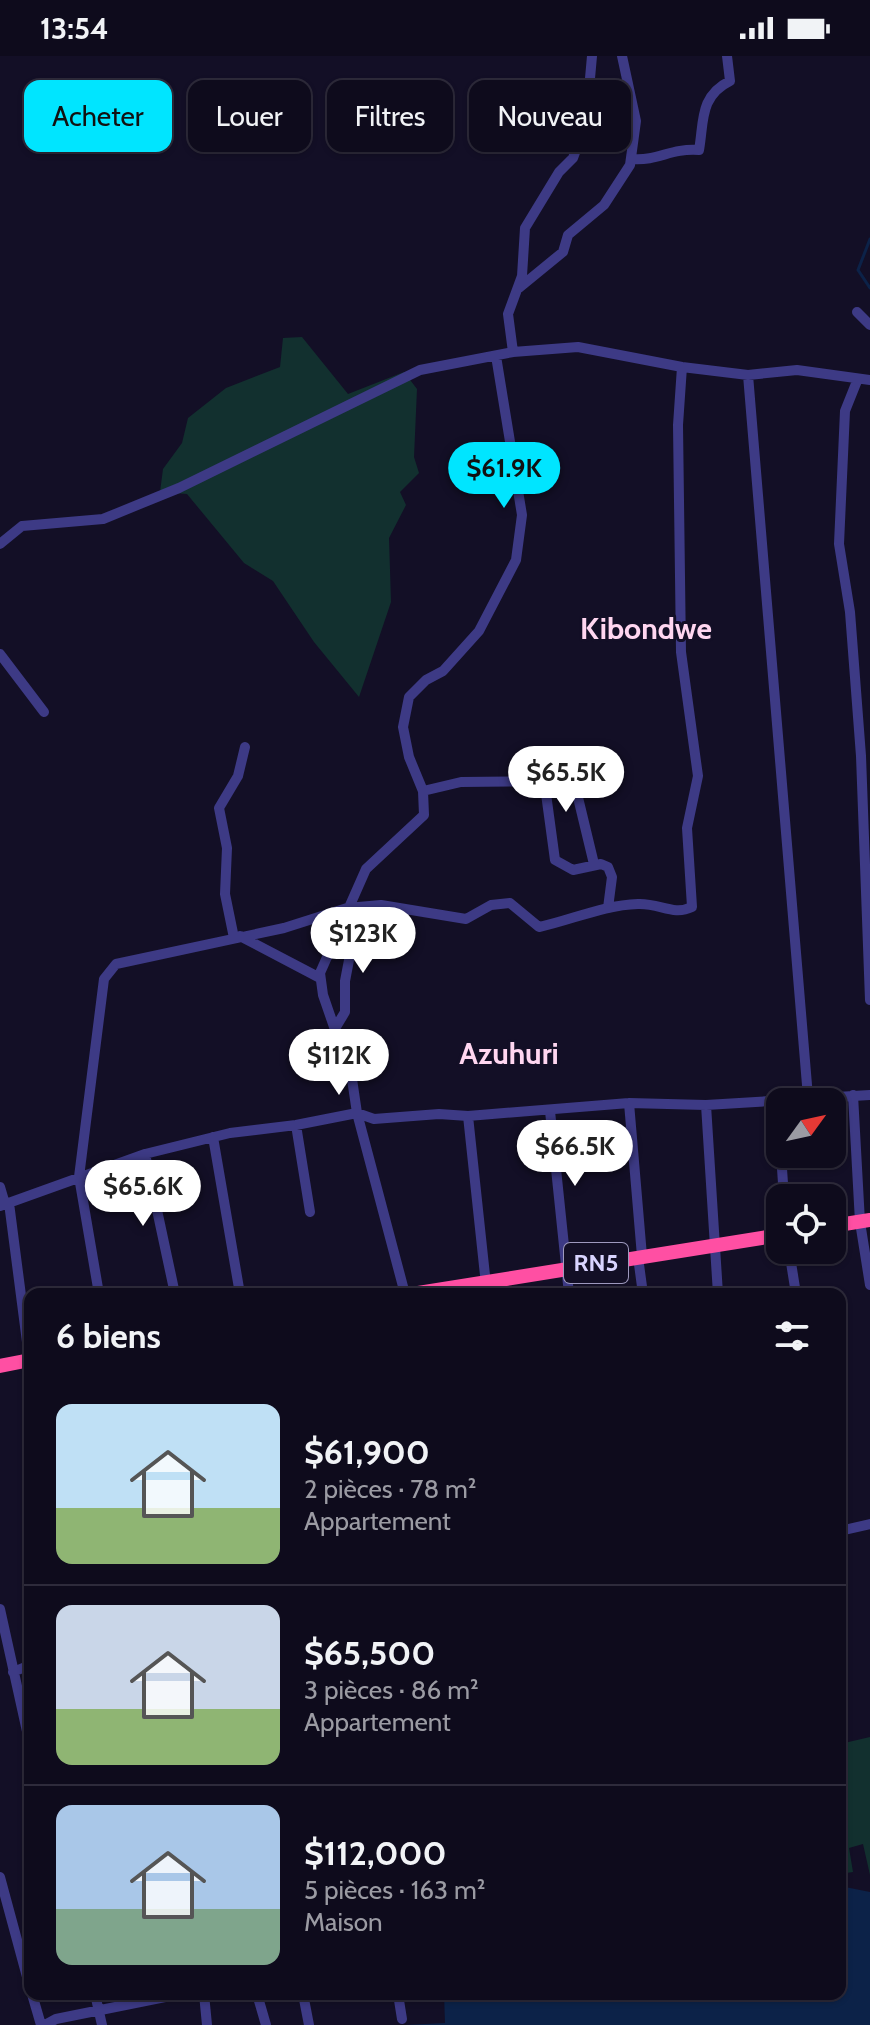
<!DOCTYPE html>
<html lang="fr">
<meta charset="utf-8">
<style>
body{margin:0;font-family:Cabin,sans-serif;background:#171425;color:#f1f3f6;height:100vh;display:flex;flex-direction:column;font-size:30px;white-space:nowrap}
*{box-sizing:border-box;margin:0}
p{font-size:26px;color:#9b9ba3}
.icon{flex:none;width:44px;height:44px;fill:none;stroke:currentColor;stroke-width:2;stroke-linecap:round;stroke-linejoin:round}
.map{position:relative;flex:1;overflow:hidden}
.panel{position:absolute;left:24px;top:1232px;width:822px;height:712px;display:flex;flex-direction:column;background:#0e0b1c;border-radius:16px;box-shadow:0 2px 6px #0004,0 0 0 2px #2e2b3b}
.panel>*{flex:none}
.banner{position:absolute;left:24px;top:24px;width:822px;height:72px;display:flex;gap:16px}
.needle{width:52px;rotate:57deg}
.controls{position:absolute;left:766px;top:1032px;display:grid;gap:16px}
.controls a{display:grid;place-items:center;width:80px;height:80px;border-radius:16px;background:#0e0b1c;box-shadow:0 2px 6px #0004,0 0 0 2px #2e2b3b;font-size:40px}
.price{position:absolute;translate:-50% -68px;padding:0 18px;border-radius:28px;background:#fff;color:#222;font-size:26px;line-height:52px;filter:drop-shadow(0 2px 4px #0008)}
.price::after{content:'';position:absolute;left:50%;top:48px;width:24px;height:18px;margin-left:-12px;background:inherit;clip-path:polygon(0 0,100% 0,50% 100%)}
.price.on{background:#00e5ff;color:#111}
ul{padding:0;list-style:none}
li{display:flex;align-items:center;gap:24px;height:200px;padding:0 32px}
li+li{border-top:2px solid #2e2b3b}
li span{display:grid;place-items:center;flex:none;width:224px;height:160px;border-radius:16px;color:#555}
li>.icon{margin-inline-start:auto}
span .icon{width:96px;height:96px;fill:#fffc;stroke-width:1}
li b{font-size:34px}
h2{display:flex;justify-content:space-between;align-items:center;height:96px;padding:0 32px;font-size:34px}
.pill{padding:0 28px;border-radius:16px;background:#0e0b1c;box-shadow:0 2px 6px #0004,0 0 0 2px #2e2b3b;font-size:28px;line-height:72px}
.pill.on{background:#00e5ff;color:#111}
.status{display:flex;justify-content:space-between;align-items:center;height:56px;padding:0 40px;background:#0e0b1c;direction:ltr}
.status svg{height:22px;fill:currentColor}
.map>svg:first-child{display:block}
.green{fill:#12302f}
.water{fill:#0c2248}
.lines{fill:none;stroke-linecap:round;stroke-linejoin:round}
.stream{stroke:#0c2248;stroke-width:3}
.minor{stroke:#3d3a85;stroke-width:10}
.highway{stroke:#ff4fa3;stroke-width:14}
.labels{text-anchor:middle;stroke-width:6;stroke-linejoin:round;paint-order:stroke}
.shield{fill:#130f26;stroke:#9e99be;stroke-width:2}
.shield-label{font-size:24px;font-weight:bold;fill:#d9d4ff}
.quarter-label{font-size:30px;font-weight:bold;fill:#ffd6f0;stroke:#130f26}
</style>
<div class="status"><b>13:54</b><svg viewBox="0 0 49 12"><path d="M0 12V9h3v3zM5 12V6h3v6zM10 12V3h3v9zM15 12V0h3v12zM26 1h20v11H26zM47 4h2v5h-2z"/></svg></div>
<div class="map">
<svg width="870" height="1969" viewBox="0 0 870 1969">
<rect width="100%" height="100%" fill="#130f26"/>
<path class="green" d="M302,281L348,338L404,316L417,333L414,401L419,417L400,436L406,449L389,482L391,546L359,641L314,586L273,525L244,507L187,438L160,436L163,413L182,387L188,362L226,332L280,311L283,282Z
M870,1681V1819L863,1788L849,1792L853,1816L840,1818V1688Z"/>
<path class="water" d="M840,1830L870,1836V1969H405L445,1967L444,1938H840Z"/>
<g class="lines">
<path class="stream" d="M870,183L858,214L870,232"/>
<path class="minor" d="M591,31L596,56L636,65
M632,103C659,105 670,92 699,94C704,67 699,40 730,25L727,0
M519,232L563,196L568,179L604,149L630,109L636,65L622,0
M857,256L870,269
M513,296L508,258L522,220L525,172L559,116L573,102L586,67L592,0
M748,319L808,1041
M857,325L845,355L839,488L850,556L861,700L870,944
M0,488L22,470L103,463L179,432L420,314L513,296L578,291L682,311L748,319L797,314L870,324
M0,598L44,656
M544,723L555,804L573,814L601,808L608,811L612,821L608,852
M423,735L461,726L574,725L594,808
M240,880L320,922
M234,882L225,838L227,792L219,752L238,720L245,691
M336,971L345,956V925L359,852
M853,1039L860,1166L870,1229
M777,1044L780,1089
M629,1047L642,1200
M706,1049L718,1238
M550,1055L569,1238
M468,1060L487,1238
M296,1069L310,1156
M213,1081L240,1238
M145,1098L175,1238
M781,1098L784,1142
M0,1131L5,1148
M9,1147L30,1309
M0,1150L145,1098L230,1077L296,1069L357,1057L374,1063L439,1058L468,1060L629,1047L706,1049L870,1039
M789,1194L796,1238
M638,1201L643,1238
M99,1238L79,1121L104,923L116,908L284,872L347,852L381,849L466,863L491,849L510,847L539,871C572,864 603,849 638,848C660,847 673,860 692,851L687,772L698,720L681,596L678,369L682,311
M405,1238L357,1057L352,1023L323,939L320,917L366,813L424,759L423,735L409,701L403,671L409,641L426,624L443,615L479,575L516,504L522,459L496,300
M840,1475L870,1468
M0,1553L30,1689
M13,1616L30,1609
M0,1821L30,1932
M32,1938L41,1969
M95,1938L102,1969
M204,1938L207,1969
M257,1938L266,1969
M303,1938L309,1969
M398,1938L402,1963
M45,1969L56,1963L180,1938"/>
<path class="highway" d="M832,1170L870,1164
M412,1238L780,1179
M0,1310L30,1304"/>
</g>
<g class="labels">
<rect class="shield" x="564" y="1187" width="64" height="40" rx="6"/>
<g class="shield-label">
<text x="596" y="1215">RN5</text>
</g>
<g class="quarter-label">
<text x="646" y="583">Kibondwe</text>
<text x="509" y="1008">Azuhuri</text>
</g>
</g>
</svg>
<div class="controls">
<a><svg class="needle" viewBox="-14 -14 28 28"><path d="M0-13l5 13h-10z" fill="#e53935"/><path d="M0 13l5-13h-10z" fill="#9b9ba3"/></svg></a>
<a><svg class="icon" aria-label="locate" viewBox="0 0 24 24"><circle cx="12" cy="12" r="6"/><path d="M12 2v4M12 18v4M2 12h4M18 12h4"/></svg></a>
</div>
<b class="price on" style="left:504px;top:454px">$61.9K</b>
<b class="price" style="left:566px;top:758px">$65.5K</b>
<b class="price" style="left:363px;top:919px">$123K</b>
<b class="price" style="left:339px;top:1041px">$112K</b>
<b class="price" style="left:575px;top:1132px">$66.5K</b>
<b class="price" style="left:143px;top:1172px">$65.6K</b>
<div class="banner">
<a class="pill on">Acheter</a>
<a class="pill">Louer</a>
<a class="pill">Filtres</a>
<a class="pill">Nouveau</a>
</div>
<section class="panel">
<h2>6 biens<svg class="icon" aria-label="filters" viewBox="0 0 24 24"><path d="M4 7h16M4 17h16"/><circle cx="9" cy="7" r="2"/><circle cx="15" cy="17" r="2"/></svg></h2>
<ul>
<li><span style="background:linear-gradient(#bfe0f5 65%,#8fb573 0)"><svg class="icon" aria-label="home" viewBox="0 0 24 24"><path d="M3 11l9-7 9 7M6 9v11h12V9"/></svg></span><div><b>$61,900</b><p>2 pièces · 78 m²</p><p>Appartement</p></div></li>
<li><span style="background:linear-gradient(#c9d6e8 65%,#8fb573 0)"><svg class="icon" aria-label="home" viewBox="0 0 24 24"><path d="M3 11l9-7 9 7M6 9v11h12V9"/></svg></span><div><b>$65,500</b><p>3 pièces · 86 m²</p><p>Appartement</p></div></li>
<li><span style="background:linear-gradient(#a9c7e8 65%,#7fa58c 0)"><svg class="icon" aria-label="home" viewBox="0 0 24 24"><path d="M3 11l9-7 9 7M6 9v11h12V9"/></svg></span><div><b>$112,000</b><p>5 pièces · 163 m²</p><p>Maison</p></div></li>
</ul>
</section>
</div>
